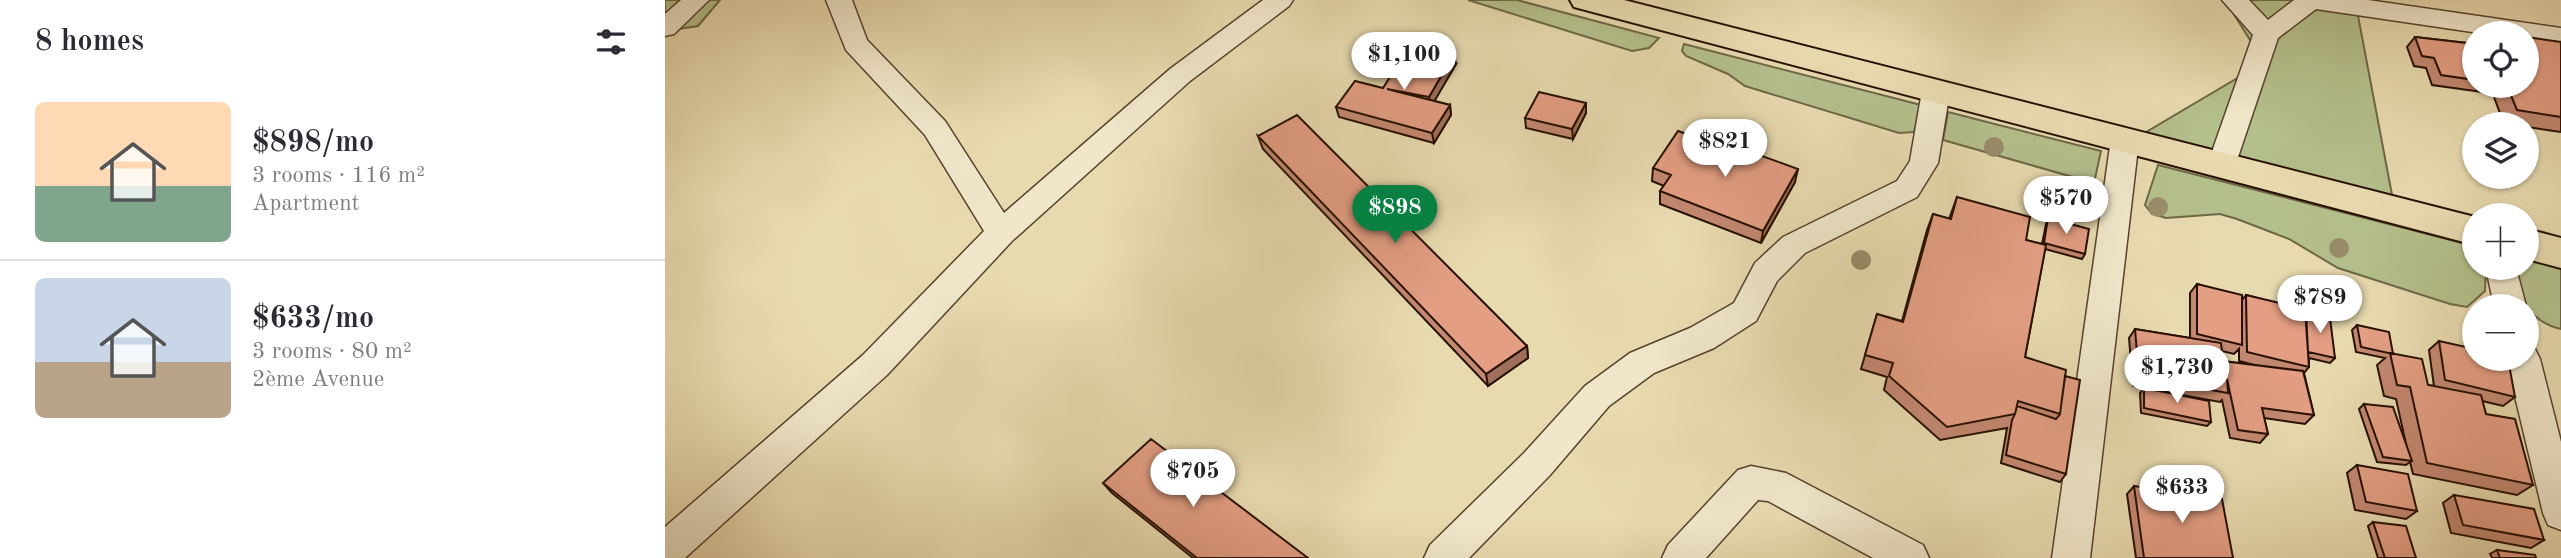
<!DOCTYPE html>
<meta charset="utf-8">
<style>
body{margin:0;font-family:"Old Standard TT",serif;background:#f2f2f3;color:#2b2b33;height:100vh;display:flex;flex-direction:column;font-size:26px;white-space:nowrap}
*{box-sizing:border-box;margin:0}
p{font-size:23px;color:#7c7c81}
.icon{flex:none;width:38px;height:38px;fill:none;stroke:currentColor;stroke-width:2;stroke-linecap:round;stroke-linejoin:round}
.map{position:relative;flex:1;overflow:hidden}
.details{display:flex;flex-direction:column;background:#fff;width:665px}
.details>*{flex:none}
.buttons{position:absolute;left:1797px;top:21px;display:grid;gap:14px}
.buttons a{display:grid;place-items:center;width:77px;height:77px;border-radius:50%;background:#fff;box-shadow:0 2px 5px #0004;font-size:35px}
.price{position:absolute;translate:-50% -60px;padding:0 16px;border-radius:24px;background:#fff;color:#222;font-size:23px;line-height:46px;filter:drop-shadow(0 2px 4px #0008)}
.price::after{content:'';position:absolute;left:50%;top:42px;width:21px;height:16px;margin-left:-10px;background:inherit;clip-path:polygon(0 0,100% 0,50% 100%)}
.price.current{background:#0b8043;color:#fff}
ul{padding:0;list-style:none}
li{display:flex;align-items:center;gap:21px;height:175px;padding:0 35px}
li+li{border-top:2px solid #e1e1e2}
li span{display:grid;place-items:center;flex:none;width:196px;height:140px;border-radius:10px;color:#555}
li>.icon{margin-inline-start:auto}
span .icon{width:84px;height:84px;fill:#fffc;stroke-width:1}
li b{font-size:30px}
h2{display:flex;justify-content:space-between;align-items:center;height:84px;padding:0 35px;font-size:30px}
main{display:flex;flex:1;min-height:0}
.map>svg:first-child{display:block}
.green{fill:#b4c08c;stroke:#6e6846;stroke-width:2}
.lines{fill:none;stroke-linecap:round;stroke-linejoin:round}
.street-casing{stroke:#57422c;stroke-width:3}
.primary-casing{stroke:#271000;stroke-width:4}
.street{fill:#f0e7cb;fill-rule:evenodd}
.primary{fill:#e8daaf;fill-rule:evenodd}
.tree{fill:#998d6a}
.wall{fill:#c38871;stroke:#271000;stroke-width:2;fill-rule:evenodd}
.shaded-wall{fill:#9f6f5c;stroke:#271000;stroke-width:2}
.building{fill:#e39e83;stroke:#271000;stroke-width:2}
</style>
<main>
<section class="details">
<h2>8 homes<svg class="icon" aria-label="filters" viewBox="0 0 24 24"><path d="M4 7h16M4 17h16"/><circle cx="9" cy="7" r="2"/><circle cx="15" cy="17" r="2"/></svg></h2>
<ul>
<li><span style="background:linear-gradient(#ffd9b3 60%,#7fa58c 0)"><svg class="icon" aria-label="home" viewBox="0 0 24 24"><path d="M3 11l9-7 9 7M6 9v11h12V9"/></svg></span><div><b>$898/mo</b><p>3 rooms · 116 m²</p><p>Apartment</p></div></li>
<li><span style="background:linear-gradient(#c9d6e8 60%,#b9a48a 0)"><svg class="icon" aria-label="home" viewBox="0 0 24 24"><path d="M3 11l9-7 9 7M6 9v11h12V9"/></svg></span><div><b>$633/mo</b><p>3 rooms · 80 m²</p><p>2ème Avenue</p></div></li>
</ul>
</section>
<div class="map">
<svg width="1896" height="558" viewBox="0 0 1896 558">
<rect width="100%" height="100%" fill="#e8daaf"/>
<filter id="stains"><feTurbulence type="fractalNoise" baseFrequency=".00286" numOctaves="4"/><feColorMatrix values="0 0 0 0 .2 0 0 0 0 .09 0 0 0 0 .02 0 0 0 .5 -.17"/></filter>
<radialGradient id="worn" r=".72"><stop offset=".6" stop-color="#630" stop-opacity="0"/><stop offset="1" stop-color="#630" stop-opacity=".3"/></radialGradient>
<path class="green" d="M0,0H55L33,26L0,31Z
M803,0H852L994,38L984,48L967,51Z
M1560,0H1690L1728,200L1478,134L1591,67L1590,48Z
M1019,44L1256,105L1249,132L1234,133L1080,86L1063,74L1021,56L1017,51Z
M1283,112L1436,151L1429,183L1278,140Z
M1493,165L1809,246L1810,268H1821L1820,291L1802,307L1785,304L1673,268L1624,239L1572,219L1555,214L1501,218L1487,214L1480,205Z
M1866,260L1896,268V329C1871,324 1842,296 1854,268H1862V261Z"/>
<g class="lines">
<g class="street-casing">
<path id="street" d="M16,0H44L9,34L0,36V14Z
M161,0H187L202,40L280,121L339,213L505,69L598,0H628L624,6L525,81L347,241L222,375L20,558H0V527L198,355L319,231L260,135L181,50Z
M1557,0H1584L1603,20L1629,0H1703L1896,28V46L1862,40V33H1814L1651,9L1613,38L1570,166L1566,174L1556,177L1546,174L1542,166L1588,35Z
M1271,82L1281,84L1285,91L1273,163L1252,197L1140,253L1112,281L1091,321L1049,348L989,373L944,406L885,475L804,558H759L765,545L859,453L920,386L965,353L1025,328L1069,303L1090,263L1118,237L1232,181L1245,161L1257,91L1261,84Z
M1460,129L1470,132L1474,139L1425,558H1387L1446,139L1450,132Z
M1821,268H1851L1861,306H1829Z
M1862,346L1870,349L1875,359L1896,442V530L1883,525L1878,513L1841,359H1862Z
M1086,466L1121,473L1258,545L1264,558H1208L1103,501L1093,500L1041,558H997L1003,545L1073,470Z"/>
</g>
<g class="primary-casing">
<path id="primary" d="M905,0H959L1810,217V245L909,7Z
M1862,229L1896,238V268L1862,259Z"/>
</g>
<use href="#street" class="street"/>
<use href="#primary" class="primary"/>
</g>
<g class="tree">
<circle cx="1329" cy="147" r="10"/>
<circle cx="1493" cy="207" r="10"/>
<circle cx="1674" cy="248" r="10"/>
<circle cx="1196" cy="260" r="10"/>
</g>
<path class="wall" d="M1750,37L1810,44V86H1862L1896,42V132L1862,127V124H1839L1826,89L1824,93L1767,85L1761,68L1749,66L1742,47Z
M791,64L769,101L785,105L786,115L769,143L674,117L671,107L718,88Z
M921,103V113L908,139L861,128L860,118Z
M593,136L862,346L863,358L823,386L598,149Z
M1047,143L1130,182L1096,243L995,204V191L999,186L987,181L988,168Z
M1292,197L1361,240L1377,244L1381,224L1383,218L1420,254L1417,259L1380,249L1360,357L1400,376L1401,474L1395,482L1336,463L1342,428L1275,440L1219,390L1222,377L1196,369L1212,314L1237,321L1262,230L1268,214L1284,219Z
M1532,284L1577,300L1581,295L1641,312L1670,358L1665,363L1644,358V367L1639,373L1649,415L1640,424L1599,418L1603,434L1595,443L1565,438L1557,400L1555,402L1468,386L1464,338L1470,329L1525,338V293ZM1574,349V361L1593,366L1558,361L1557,351L1569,354Z
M1692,325L1728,353L1763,385L1769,386L1764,350L1774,341L1850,397L1838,406L1817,401L1821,414L1868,485L1852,495L1748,474L1745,462L1741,465L1712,462L1694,409L1699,404L1741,444L1731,399L1719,396L1712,365L1720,358L1691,352L1687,330Z
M1479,388L1546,422L1542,426L1476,413L1475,393Z
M1692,465L1752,511L1741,519L1690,510L1682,473Z
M438,483L643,558H528L447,493Z
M1469,486L1568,558H1471L1462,494Z
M1789,495L1879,540L1866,548L1786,533L1778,503Z
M1708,522L1751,558H1713L1703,526Z
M1832,550L1871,558H1827L1825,554Z"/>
<path class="shaded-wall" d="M789,54L791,64L766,107L764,97Z
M921,103V113L908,139L907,129Z
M785,105L786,115L769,143L767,133Z
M1133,169L1130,182L1096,243L1098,231Z
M862,346L863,358L823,386L821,374Z"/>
<path class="building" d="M1750,37L1810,44V80L1776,75L1769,58L1757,56Z
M1862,37L1896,42V117L1852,110L1842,86H1862Z
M745,45L789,54L764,97L722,89L785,105L767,133L671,107L690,81L718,88Z
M874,92L921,103L907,129L860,118Z
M632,115L862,346L821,374L593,136Z
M1013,131L1047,143L1050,139L1133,169L1098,231L995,191L1006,175L988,168Z
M1292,197L1365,217L1361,240L1381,245L1360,357L1401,370L1395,414L1353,401L1350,414L1282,427L1224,376L1228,363L1200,355L1212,314L1238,322L1268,214L1286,219Z
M1383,218L1424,229L1420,254L1379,243Z
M1532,284L1577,295V345L1532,334Z
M1581,295L1640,309L1644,367L1582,352Z
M1641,312L1665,318L1670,358L1643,352Z
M1692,325L1724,332L1728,354L1696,347Z
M1470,329L1556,343L1558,361L1638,371L1649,415L1597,408L1603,434L1573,430L1562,379L1563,393L1474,377Z
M1774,341L1810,349V359H1843L1850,397L1780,380Z
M1725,353L1757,359L1763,385L1816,395L1821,414L1850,419L1868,485L1762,463L1745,387L1732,385Z
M1400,376L1415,380L1401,474L1341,455L1347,420L1350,414L1352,406L1391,419L1395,414Z
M1479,388L1544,401L1546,422L1479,408Z
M1699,404L1728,407L1747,461L1718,457Z
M486,439L643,558H532L438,483Z
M1692,465L1743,474L1752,511L1701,502Z
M1469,486L1557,499L1568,558H1479Z
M1789,495L1869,509L1879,540L1798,525Z
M1708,522L1741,526L1751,558H1720Z
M1832,550L1870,555L1871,558H1835Z"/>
<rect width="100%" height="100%" filter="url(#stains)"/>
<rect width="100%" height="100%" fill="url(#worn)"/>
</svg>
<div class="buttons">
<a><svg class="icon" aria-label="locate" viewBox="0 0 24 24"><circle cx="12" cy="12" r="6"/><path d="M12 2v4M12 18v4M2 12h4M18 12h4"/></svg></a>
<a><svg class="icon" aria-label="layers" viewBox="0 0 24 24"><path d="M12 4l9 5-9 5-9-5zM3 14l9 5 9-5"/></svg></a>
<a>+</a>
<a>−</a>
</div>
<b class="price" style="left:739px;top:92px">$1,100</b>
<b class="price" style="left:1060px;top:179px">$821</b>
<b class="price" style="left:1401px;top:236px">$570</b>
<b class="price current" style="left:730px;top:245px">$898</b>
<b class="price" style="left:1655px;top:335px">$789</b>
<b class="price" style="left:1512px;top:405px">$1,730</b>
<b class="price" style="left:528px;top:509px">$705</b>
<b class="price" style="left:1517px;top:525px">$633</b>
</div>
</main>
